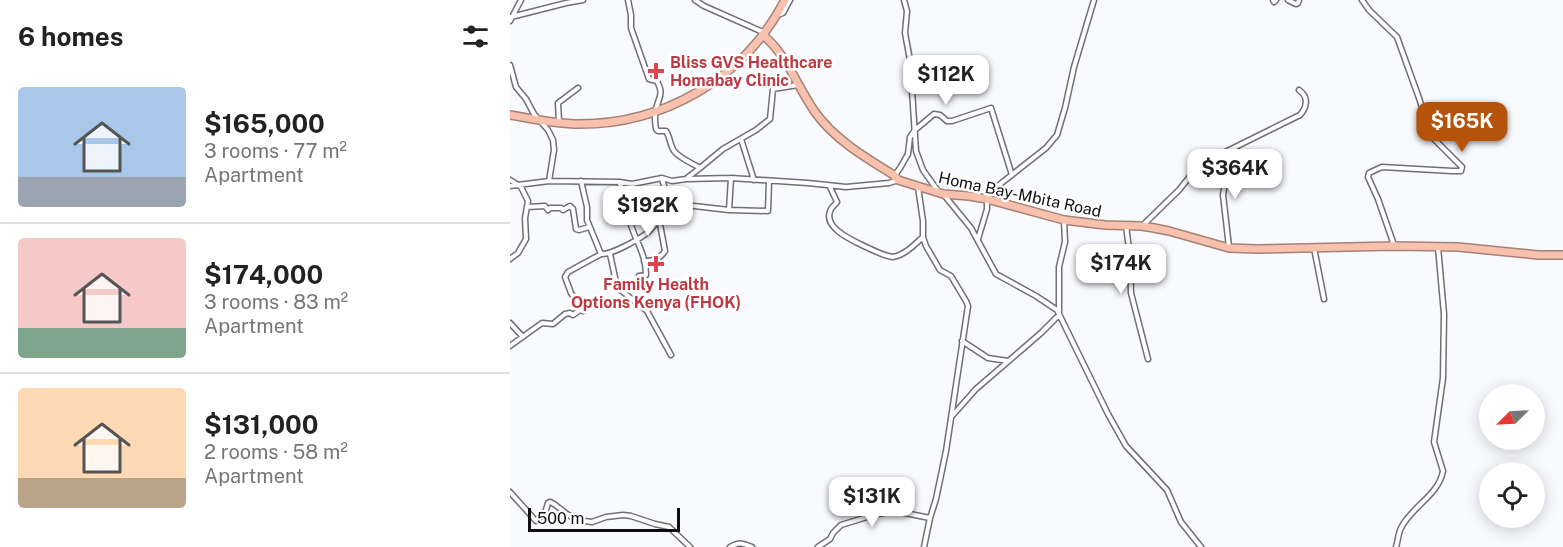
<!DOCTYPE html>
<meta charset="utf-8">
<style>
body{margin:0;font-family:"Public Sans",sans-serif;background:#f6f6f6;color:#222;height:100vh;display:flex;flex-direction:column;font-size:22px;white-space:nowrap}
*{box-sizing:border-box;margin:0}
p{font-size:20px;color:#767676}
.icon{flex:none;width:33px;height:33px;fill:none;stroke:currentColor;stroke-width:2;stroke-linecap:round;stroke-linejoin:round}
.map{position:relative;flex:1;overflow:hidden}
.details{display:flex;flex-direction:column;background:#fff;width:510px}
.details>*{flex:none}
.needle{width:39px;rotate:246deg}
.buttons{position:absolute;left:969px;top:384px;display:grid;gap:12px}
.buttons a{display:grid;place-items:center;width:66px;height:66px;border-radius:50%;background:#fff;box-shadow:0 3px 15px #0003;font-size:30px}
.scale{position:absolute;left:18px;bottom:15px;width:152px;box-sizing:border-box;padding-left:6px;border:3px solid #0e0e11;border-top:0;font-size:16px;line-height:21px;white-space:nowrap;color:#0e0e11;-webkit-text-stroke:4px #fff;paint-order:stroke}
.price{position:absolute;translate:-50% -51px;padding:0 14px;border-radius:12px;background:#fff;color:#222;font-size:20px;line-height:39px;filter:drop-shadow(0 2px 3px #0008)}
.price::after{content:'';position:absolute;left:50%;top:36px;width:18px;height:14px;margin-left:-9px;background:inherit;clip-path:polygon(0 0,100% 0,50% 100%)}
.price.on{background:#b45309;color:#fff}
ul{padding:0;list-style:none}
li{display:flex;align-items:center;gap:18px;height:150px;padding:0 18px}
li+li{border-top:2px solid #e0e0e0}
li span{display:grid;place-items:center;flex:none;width:168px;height:120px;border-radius:6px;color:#555}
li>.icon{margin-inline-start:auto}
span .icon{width:72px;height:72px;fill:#fffc;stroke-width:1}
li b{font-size:26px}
h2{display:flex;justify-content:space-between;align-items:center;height:72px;padding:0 18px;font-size:26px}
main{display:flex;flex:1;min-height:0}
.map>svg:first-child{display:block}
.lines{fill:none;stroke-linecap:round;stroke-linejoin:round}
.minor-casing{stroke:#6f6f76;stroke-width:7}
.highway-casing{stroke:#a58277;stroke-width:10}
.minor{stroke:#fff;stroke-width:4}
.highway{stroke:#f7c1ae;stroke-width:7}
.health-dot{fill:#e0444e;stroke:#fff;stroke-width:2}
.labels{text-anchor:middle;stroke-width:5;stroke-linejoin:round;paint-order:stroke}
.health-label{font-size:16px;font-weight:bold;fill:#be3a42;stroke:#fff;text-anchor:start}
.street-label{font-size:16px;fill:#0e0e11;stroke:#fff}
</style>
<main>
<section class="details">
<h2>6 homes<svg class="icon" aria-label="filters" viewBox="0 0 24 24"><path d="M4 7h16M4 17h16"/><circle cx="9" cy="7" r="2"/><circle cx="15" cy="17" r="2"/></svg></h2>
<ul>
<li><span style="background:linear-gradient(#a9c7e8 75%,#9aa5b1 0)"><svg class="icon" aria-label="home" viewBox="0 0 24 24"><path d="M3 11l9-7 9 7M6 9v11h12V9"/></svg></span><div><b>$165,000</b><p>3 rooms · 77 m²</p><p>Apartment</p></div></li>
<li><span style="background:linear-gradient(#f6c9c9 75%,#7fa58c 0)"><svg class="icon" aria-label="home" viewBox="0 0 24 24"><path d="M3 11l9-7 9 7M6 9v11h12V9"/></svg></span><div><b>$174,000</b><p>3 rooms · 83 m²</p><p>Apartment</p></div></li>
<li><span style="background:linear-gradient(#ffd9b3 75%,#b9a48a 0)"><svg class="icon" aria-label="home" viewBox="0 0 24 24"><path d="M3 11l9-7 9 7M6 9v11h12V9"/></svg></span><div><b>$131,000</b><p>2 rooms · 58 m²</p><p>Apartment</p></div></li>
</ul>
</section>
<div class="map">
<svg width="1053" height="547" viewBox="0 0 1053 547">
<rect width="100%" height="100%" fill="#f9fafe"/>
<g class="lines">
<g class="minor-casing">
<path id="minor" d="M118,0L121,15V28L139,79L147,81C154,95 149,96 146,109C144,116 145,123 146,129L148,131H156C160,137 160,145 164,151C169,158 182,163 190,168L177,178
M185,0L194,6L255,33
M394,0L397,11L395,33L400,60L406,151L413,170L428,191
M763,0L764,2L766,0
M778,0L786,4L788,3L789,0
M852,0L859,10L887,37L909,98L921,136L952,167L951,171H942L872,167L859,173L858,177L868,199L884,245
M267,15L273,13L280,0
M1,17L56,3L73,0
M0,21L11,0
M0,65L6,87L16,99L24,114L38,130L43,140L44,150L39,181
M49,122L48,103L68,88
M231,139L244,180
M190,168L213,149L246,130L260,119L263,89L288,85
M385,175L390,168L398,154L400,137L405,130L424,114L430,115L437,121H442L481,108L502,175
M0,180L8,185L39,181L109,182L122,184L152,178L162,181L176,179L221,178L298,183L336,187L379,183L388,180
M71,181L77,207V220L91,254C101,255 128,240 137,233C142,229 155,212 157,206C160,198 154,187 152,179
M109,182C116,196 117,213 122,228C128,245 136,256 136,275L129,276
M0,186L8,185L11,187L18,201L15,218L16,239L8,253L0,259
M320,187L327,202C325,205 322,207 321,209C311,228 344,241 356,247C365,251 374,256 383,257C395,255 404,245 413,237
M408,187L413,221V237L416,246L430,270L441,276L456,301L458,306L436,451L426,499L420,518L414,547
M434,195L461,228L486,274L526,296L547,310L598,414L616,446L657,490L671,522L691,547
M158,203L219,210L258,211L259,181
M17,207L35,206L38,210L40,208H51L53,210L60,206L63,209L66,229L69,230L79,227
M219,210L221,178
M616,226L620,256L621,293L638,359
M632,226L669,190L689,165L790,115C797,107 799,97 789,90
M468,239L477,209V199L480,192L536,148L547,135L555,108L564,67L584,0
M719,247L713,195L720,150
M804,248L814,299
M100,254L106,282L108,288L137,311L161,355
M134,261C144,261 150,259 155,251L149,219
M0,323L13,337
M452,341L478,358L498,361
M0,346L32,323L43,324L55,314L60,313L63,315L70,310L73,311L61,293L55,277L58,272L91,254
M442,416L466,389L531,333L549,315V267L555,242L554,220
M0,492L26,521L35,513L38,503L40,502L44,504L57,514L66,520L82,522L96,517L113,515L121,516L145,524L159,527L180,547
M220,547C229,542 233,543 242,547
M308,547L320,539L323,533L331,525L367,514L385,511L420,518
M886,547C888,541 888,534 891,528C901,507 929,495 933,471L924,442L933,378L934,314L928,247"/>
</g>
<g class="highway-casing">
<path id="highway" d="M253,35C278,56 286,85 305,112C324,139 356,158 384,175L388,180L433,194L459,196L477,199L554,220L595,225L631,226L644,228L659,231L719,248L747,249L884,246L948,247L1028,255H1053
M0,115C21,119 42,123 64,124C152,126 234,79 275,0"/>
</g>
<use href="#minor" class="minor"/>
<use href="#highway" class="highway"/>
</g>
<g class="health-dot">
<path d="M143 62h6v6h6v6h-6v6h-6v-6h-6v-6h6z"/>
<path d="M143 255h6v6h6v6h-6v6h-6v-6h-6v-6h6z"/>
</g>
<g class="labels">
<g class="health-label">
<text x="160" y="68">Bliss GVS Healthcare<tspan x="160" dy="18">Homabay Clinic</tspan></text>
<text x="146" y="290" text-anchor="middle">Family Health<tspan x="146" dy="18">Options Kenya (FHOK)</tspan></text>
</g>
<g class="street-label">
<text transform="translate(510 194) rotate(12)" y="6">Homa Bay-Mbita Road</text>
</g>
</g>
</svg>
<div class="buttons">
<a><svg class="needle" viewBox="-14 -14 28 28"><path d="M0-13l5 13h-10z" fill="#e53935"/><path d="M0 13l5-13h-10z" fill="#767676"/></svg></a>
<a><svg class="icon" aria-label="locate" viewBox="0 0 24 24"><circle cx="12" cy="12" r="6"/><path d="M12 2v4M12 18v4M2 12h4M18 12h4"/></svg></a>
</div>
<div class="scale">500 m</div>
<b class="price" style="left:436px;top:106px">$112K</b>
<b class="price on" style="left:952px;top:153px">$165K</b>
<b class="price" style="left:725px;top:200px">$364K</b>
<b class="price" style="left:138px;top:237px">$192K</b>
<b class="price" style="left:611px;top:295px">$174K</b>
<b class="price" style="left:362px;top:528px">$131K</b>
</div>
</main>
